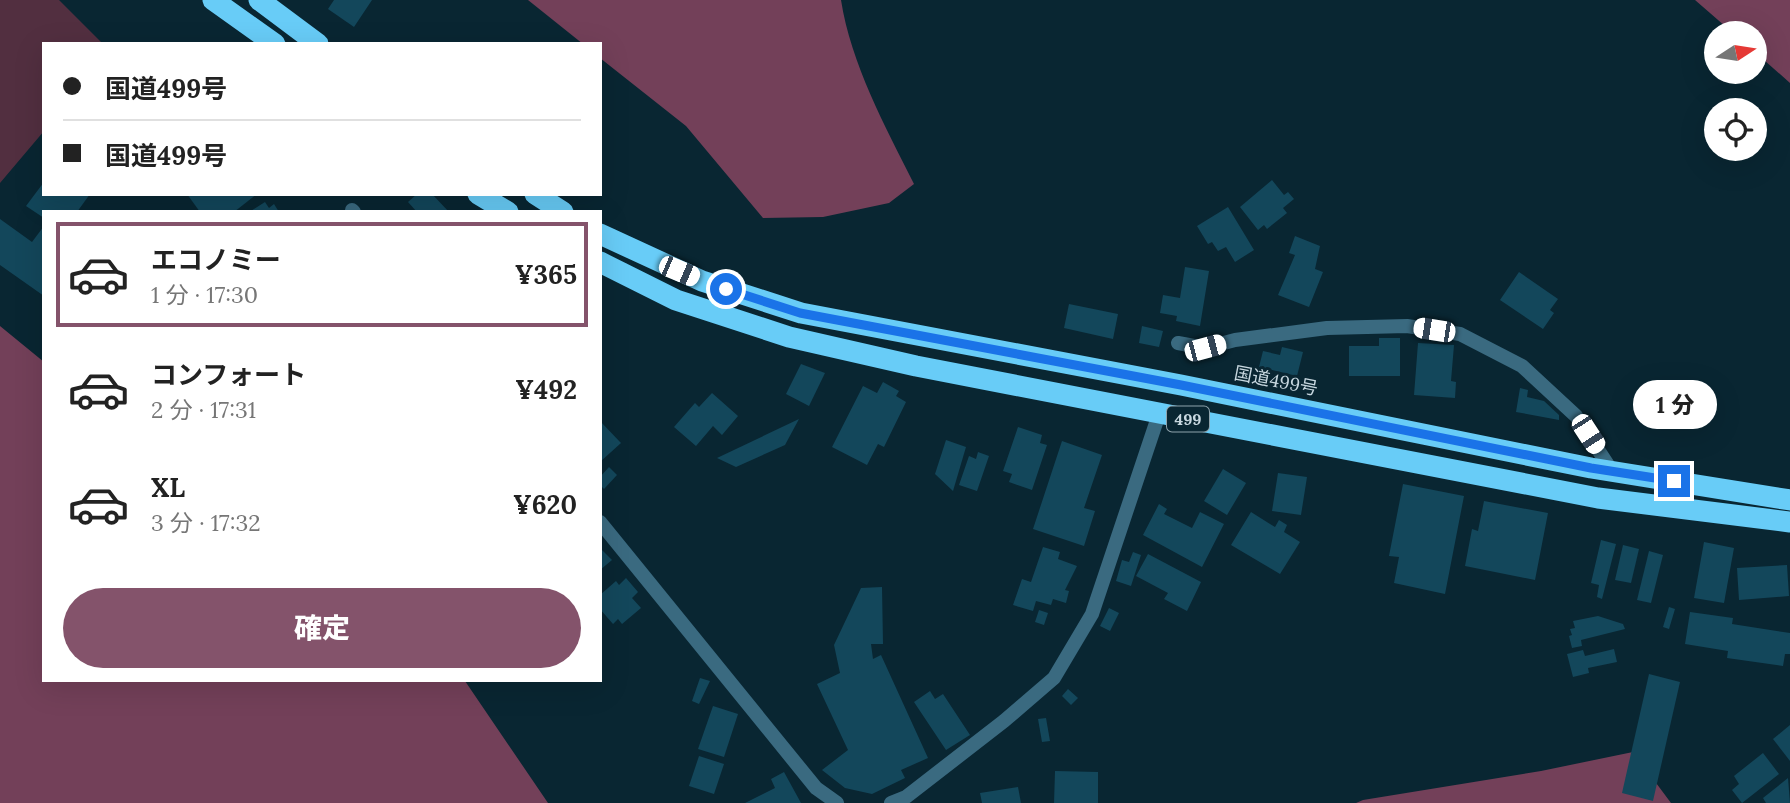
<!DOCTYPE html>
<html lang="ja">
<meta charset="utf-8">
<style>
body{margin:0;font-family:Lora,"Noto Sans JP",serif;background:#f2f2f2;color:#222;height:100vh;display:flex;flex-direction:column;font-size:26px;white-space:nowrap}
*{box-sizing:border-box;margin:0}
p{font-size:23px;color:#767676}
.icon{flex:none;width:38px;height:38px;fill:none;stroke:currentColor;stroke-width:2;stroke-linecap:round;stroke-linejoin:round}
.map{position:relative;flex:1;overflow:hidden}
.panel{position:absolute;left:42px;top:210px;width:560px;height:472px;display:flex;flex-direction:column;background:#fff;border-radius:0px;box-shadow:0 7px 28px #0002}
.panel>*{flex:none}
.hud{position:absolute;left:42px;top:42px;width:560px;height:154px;border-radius:0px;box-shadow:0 7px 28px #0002;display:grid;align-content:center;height:154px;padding:0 21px;background:#fff}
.needle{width:46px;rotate:78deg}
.fabs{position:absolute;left:1704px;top:21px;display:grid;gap:14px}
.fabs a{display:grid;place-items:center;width:63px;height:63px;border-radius:50%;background:#fff;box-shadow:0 7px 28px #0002;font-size:35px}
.end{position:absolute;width:32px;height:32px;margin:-16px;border:9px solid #1a73e8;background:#fff;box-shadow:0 0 0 4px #fff}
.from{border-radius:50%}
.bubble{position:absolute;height:49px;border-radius:24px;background:#fff;box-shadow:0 7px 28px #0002;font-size:23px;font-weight:800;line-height:49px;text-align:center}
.car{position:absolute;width:21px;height:42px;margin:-21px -10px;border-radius:9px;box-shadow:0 0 5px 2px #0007;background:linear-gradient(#fff 24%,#345 0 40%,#fff 0 76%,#345 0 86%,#fff 0)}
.hud b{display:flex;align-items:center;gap:24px;height:66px;font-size:26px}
.hud b+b{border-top:2px solid #e0e0e0}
.hud i{width:18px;height:18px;background:#222}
ul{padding:12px 0 0;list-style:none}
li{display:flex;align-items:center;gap:21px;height:105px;margin:0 14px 10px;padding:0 7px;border:4px solid transparent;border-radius:0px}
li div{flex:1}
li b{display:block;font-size:26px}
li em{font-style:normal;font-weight:800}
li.current{border-color:#84536b}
li>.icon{width:63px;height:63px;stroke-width:1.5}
.primary-button{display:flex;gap:14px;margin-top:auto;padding:14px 21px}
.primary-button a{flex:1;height:80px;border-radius:42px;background:#84536b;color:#fff;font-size:28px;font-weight:800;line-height:80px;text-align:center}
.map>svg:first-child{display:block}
</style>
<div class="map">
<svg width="1790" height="803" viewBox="0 0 1790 803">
<rect width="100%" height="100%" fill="#092632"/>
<path fill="#522f40" d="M0,0H59L103,44H44V131L0,183Z"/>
<g fill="#734059">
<path d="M528,0H841C851,64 885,126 914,184L889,203L823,217L763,218L686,126L600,58V44H583Z"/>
<path d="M1695,0H1790V83L1755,52V33H1733Z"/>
<path d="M0,326L44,362V681H465L548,803H0Z"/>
<path d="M1633,752L1671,803H1356L1363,800L1541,771Z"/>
</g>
<g fill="#13475b">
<path d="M334,0H372L354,27L328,9Z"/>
<path d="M1272,180L1284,195L1288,192L1294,199L1283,208L1287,213L1267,229L1264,225L1258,230L1240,207Z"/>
<path d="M44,182V194H90L77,212H44V218L26,206Z"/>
<path d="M187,194H257L234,212H200Z"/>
<path d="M417,194H432L449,212H417L408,202Z"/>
<path d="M265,202L269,208L274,204L279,212H249Z"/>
<path d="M1228,207L1254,250L1235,262L1226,247L1218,251L1212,242L1208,244L1197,226Z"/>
<path d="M0,219L32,242L44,226V296L0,265Z"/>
<path d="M1295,236L1320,246L1315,269L1323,272L1309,307L1278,295L1295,255L1289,253Z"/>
<path d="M1185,267L1209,271L1200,326L1176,321L1177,316L1160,313L1163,295L1180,298Z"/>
<path d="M1519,272L1558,299L1550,310L1554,313L1543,329L1500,300Z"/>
<path d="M1069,304L1118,314L1113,339L1064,328Z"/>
<path d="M1142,326L1163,331L1159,347L1139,343Z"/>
<path d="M1379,338H1400V376H1349V346H1379Z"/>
<path d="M1418,343L1454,345L1451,381L1456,382L1455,398L1414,395Z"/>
<path d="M1282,347L1303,352L1297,376L1259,367L1263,351L1280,355Z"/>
<path d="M801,364L825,373L809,406L786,394Z"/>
<path d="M883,382L899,391L896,396L906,402L884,447L878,444L867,465L832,447L863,386L877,393Z"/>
<path d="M1520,388L1528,390L1527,397L1544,401L1559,415V420L1516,412Z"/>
<path d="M712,393L738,416L722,435L713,426L696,446L674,427L695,403L699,407Z"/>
<path d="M799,419L785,445L736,467L717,458Z"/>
<path d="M600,421L621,443L600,462Z"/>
<path d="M1018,427L1042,435L1040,443L1047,445L1032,490L1009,482L1012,474L1003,471Z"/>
<path d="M946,440L966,447L953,491L935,474Z"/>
<path d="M1062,441L1102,455L1084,508L1095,511L1084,546L1033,529Z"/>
<path d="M978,452L989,456L977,491L959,485L969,456L976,459Z"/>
<path d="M609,467L617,475L604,489L600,485V477Z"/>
<path d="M1223,469L1246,483L1227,515L1204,501Z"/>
<path d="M1278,473L1307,477L1301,515L1272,511Z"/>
<path d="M1403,484L1464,496L1445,594L1394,583L1399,557L1389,556Z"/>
<path d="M1484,501L1548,513L1535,580L1465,566L1472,529L1478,531Z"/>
<path d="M1159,504L1167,509L1164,514L1192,528L1200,512L1224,524L1202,567L1143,535Z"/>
<path d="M1251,512L1275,527L1279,520L1287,525L1284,532L1300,542L1280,574L1231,545Z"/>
<path d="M1601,540L1616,544L1602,599L1597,597L1599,585L1591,583Z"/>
<path d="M1704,542L1734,548L1724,603L1694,598Z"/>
<path d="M1623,545L1639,549L1631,583L1615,580Z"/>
<path d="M1043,547L1060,552L1058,559L1077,566L1065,590L1069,591L1066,603L1053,599L1051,605L1036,601L1033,611L1013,605L1022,579L1031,582Z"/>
<path d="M600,548L612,560L600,570Z"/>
<path d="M1649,551L1663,555L1651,603L1637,600Z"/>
<path d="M1133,552L1141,555L1131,586L1116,581L1122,560L1129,562Z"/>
<path d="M1148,554L1201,582L1187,611L1164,599L1168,593L1136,576Z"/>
<path d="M1787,565L1789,596L1739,600L1737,568Z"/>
<path d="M626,578L638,592L632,598L641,608L622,624L618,619L613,624L600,609V595L616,581L619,585Z"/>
<path d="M882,587L883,644H871L873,659L881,655L928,758L901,770L905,778L872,794L845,788L822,770L848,750L817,684L840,673L834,645L861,588Z"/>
<path d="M1669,607L1675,609L1669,629L1663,627Z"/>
<path d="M1109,608L1119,613L1110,631L1100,626Z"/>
<path d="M1039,610L1048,613L1044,625L1035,622Z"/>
<path d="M1690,612L1733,618L1732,624L1790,633V654H1785L1783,666L1727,658L1728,651L1685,644Z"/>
<path d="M1598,616L1623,624L1625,629L1581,640L1582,646L1572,648L1569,636L1572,635L1570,629L1575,628L1573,621Z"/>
<path d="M1614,649L1617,662L1588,668L1589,673L1573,677L1567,654L1583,650L1585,656Z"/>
<path d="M1649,674L1680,682L1653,801L1622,793Z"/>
<path d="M700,678L710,681L699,704L692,701Z"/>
<path d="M1068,689L1078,698L1071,705L1062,696Z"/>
<path d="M930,691L935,699L943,694L970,735L946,750L914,702Z"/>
<path d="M713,706L738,714L724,757L698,749Z"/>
<path d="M1046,718L1050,741L1042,742L1038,719Z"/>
<path d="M1790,725V761L1773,739Z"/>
<path d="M1763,753L1779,774L1742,803L1732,790L1739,784L1734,776Z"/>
<path d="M699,756L724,764L714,794L689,786Z"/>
<path d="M1055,771L1098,772V803H1054Z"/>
<path d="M784,772L801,803H745L775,788L771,779Z"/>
<path d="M1788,778L1790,803H1766L1763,798Z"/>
<path d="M1018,787L1021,803H982L980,793Z"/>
</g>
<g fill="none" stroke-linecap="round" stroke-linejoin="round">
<g stroke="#3a6a80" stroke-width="14">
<path d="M352,210L354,212"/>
<path d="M1178,343L1205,348L1235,340L1327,328L1407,326L1460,334L1522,366L1576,416L1612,471"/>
<path d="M600,522L816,788L837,803"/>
<path d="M891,803L906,797L1004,721L1054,678L1092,614L1159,414"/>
</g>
<g stroke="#68ccf7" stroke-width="21">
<path d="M213,0L275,44"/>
<path d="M259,0L318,44"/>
<path d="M478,194L508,212"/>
<path d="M535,194L563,212"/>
<path d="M600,234L702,281L801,313L1181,385L1591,468L1790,500"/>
<path d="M600,262L676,300L789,337L916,366L1598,498L1790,522"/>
</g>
</g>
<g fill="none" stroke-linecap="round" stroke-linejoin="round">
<path stroke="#1a73e8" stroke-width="9" d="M726,289L800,313L1181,385L1591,468L1674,481"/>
</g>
<g text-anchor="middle" stroke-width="6" stroke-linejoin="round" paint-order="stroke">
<rect fill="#092632" stroke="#8fa3ac" stroke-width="2" x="1167" y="406.5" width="42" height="25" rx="5"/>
<g font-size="16" font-weight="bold" fill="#c8d8e0">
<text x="1188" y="425">499</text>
</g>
<g font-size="18" fill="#c8d8e0" stroke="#092632">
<text transform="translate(1276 381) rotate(11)" y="6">国道499号</text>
</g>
</g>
</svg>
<div class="fabs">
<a><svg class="needle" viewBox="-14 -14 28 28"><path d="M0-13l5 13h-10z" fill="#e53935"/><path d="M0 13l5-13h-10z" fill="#767676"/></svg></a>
<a><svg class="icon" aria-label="locate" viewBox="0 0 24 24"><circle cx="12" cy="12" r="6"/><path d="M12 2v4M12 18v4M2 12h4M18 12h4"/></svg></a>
</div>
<i class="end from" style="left:726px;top:289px"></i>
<i class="end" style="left:1674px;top:481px"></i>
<div class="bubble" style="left:1633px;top:380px;width:84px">1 分</div>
<i class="car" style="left:679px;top:271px;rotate:113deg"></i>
<i class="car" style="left:1434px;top:330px;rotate:279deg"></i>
<i class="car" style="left:1205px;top:348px;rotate:75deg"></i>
<i class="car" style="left:1588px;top:434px;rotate:147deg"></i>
<div class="hud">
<b><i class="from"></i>国道499号</b>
<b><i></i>国道499号</b>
</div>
<section class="panel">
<ul>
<li class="current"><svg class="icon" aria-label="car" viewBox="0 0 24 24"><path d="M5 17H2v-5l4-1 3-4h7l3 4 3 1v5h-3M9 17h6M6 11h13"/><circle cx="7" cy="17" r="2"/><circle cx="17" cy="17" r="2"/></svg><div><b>エコノミー</b><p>1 分 · 17:30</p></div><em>¥365</em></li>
<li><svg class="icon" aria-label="car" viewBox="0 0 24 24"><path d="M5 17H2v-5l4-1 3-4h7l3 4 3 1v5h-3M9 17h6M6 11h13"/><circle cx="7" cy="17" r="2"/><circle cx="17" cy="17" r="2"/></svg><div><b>コンフォート</b><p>2 分 · 17:31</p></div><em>¥492</em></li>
<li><svg class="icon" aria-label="car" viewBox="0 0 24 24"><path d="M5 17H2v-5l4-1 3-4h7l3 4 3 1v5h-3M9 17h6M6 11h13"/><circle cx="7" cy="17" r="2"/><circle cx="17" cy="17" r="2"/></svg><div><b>XL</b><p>3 分 · 17:32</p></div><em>¥620</em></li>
</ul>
<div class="primary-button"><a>確定</a></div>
</section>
</div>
